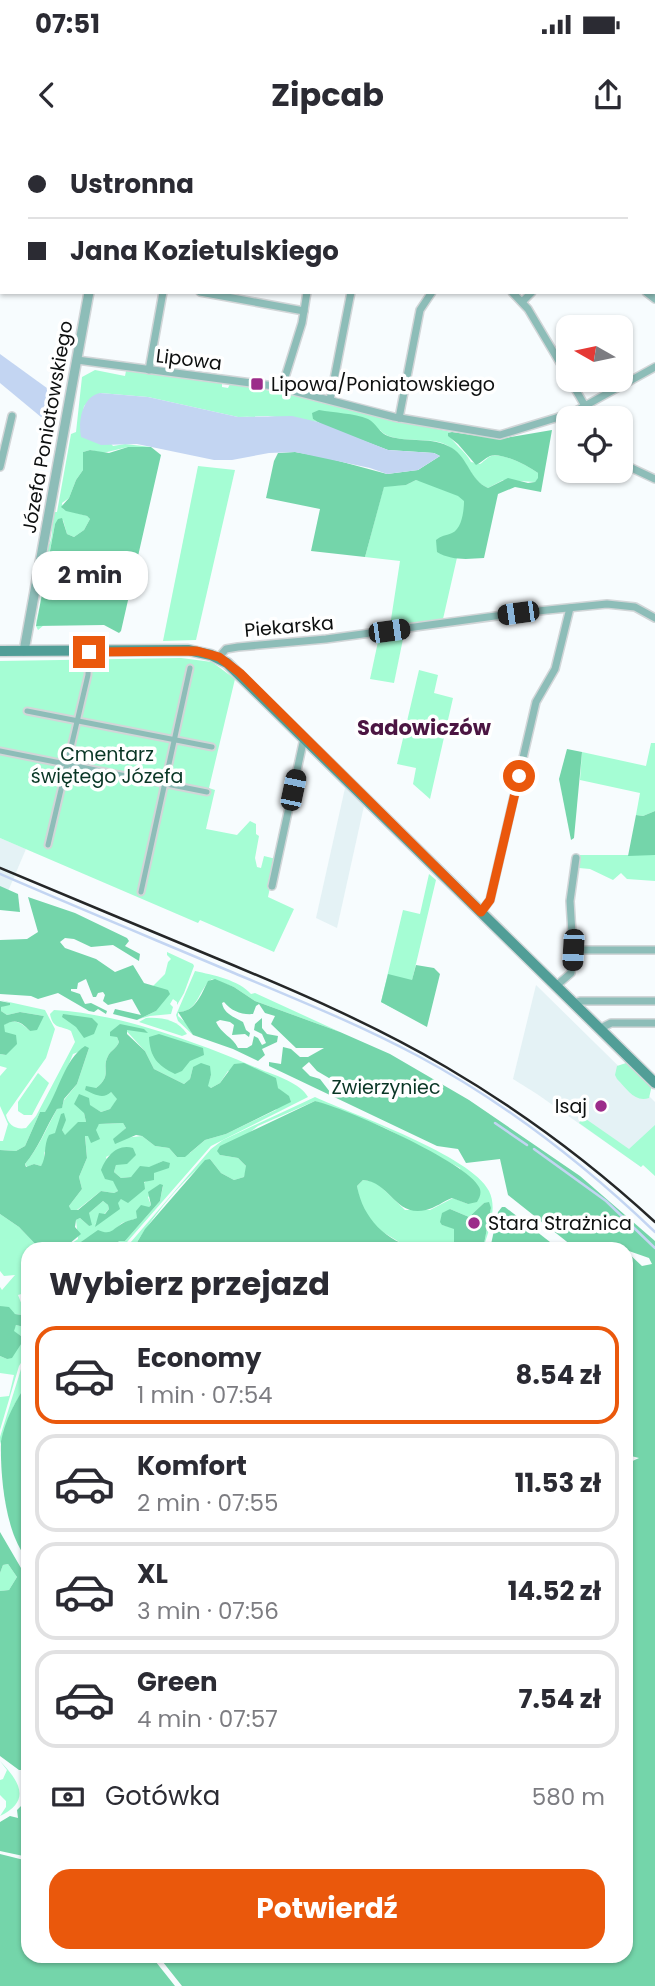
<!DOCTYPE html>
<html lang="pl">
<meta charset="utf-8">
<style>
body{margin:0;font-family:Poppins,sans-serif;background:#f2f2f3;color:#2b2b33;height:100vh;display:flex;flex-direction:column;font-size:26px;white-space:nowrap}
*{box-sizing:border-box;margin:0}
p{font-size:23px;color:#7c7c81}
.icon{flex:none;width:38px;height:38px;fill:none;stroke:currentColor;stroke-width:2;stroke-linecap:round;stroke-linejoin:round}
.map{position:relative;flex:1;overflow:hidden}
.drawer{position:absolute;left:21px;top:1102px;width:612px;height:721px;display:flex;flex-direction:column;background:#fff;border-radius:21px;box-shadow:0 2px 5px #0004}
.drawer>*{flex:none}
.top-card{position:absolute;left:0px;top:0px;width:656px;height:154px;box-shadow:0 2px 5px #0004;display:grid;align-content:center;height:154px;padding:0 28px;background:#fff}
.needle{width:46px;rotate:279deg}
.fabs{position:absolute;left:556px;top:175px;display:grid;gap:14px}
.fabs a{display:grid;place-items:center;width:77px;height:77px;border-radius:14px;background:#fff;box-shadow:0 2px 5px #0004;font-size:35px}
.end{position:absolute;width:32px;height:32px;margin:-16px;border:9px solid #ea580c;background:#fff;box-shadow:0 0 0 4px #fff}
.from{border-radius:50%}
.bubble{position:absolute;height:49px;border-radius:21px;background:#fff;box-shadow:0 2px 5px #0004;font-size:23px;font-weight:700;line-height:49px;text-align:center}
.car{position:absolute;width:21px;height:42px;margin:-21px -10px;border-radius:9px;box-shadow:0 0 5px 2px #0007;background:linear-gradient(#222 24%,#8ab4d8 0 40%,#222 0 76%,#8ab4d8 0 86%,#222 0)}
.top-card b{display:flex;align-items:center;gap:24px;height:66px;font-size:26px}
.top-card b+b{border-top:2px solid #e1e1e2}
.top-card i{width:18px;height:18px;background:#2b2b33}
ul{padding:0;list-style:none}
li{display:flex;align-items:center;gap:21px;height:98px;margin:0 14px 10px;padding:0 14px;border:4px solid #e1e1e2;border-radius:21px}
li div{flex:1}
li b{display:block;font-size:26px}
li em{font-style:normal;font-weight:700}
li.selected{border-color:#ea580c}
li>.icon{width:63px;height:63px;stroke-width:1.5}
h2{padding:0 28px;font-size:32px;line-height:84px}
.pay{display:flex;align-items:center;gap:18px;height:77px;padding:0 28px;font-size:26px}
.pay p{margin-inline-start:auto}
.primary-button{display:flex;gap:14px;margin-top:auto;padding:14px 28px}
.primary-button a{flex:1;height:80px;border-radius:21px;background:#ea580c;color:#fff;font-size:28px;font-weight:700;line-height:80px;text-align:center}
.status{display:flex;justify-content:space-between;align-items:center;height:49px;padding:0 35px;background:#fff;direction:ltr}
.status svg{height:19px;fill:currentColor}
header{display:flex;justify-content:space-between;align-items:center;height:91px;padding:0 28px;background:#fff;font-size:32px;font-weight:700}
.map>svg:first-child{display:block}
</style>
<div class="status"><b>07:51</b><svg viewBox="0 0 49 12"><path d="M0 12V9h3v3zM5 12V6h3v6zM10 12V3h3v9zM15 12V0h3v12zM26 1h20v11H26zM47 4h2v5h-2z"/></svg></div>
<header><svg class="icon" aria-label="back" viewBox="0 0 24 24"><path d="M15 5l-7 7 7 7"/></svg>Zipcab<svg class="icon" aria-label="share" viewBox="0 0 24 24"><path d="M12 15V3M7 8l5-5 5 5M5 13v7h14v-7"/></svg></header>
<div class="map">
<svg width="655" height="1846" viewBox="0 0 655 1846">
<rect width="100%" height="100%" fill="#f7fcfe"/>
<g fill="#e4f2f5">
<path d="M345,648L364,666L337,788L316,778Z"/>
<path d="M0,698L26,709L6,756L0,754Z"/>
<path d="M536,845L655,962V1011L641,1027L537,954L513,939Z"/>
</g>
<g fill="#a5fdd4">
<path d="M95,230L125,236L126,231L222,243V247L228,248L230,244C305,254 377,278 452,292L448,293C453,304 465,310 471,322L480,324C482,323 487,318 489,317C501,311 528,326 538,333L539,338L535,342L503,340L488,348C467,339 468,313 442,303C425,297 391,304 380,290L313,279L318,282L268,276L238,277L148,257L100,253L84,266L83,272L113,306L125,304L151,307H128L103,313L90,310L83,312V330L76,340L69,358L62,363L63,369L87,376L90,379L84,390L74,397L67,394L63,380L55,384L36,483L37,486L44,485L38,490L36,486L42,449L38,448C43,437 50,421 46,409C55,399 51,384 53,372H57L71,294L76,292L82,237Z"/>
<path d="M198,326L235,330L196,500L163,501Z"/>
<path d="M416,340L472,352L443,479L390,486L400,421L365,417L384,346L406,345Z"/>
<path d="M404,494L394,543L370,539L379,497Z"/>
<path d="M181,518L212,522L235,539L209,648L215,650L206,689L237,695L250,681L256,684V694L259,696L255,718L257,727L261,728L264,716L276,719L268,757L294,769L274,812L200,780L198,783L0,698V521Z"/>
<path d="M419,530L438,535L434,553L453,558L430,659L413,644L416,628L397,624Z"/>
<path d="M651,603H655V671L643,676L636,675L640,653L580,640L582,612L646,626Z"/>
<path d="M580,715H655V741L627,739L621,733L613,740L590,729L579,728Z"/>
<path d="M429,734L436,740L404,874L381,862L403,770L420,774Z"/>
<path d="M167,812L193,824L194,826L184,853L177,865V862L173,859L170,864L173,867L171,874L150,876L139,879L156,871L154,848L152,847L165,834L168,822L171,819L167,815Z"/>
<path d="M195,831C213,835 239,840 251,854L255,853L340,892L255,861L234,847L212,839C198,849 199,872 178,872V876L185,882L193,895L178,881L176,875Z"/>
<path d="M0,860L45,870L55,889L46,918L6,975C8,985 16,990 26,988L36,976L75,902L71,891C61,885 53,890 50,874L54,870C122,874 199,903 262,930C277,936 300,943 308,957L211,1006L121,1109H113V1108L119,1101H125L160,1061L163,1046L148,1057L151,1065L138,1078L122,1083L112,1092L87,1098L76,1106L79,1109H63L78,1099L76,1080L80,1078L89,1086V1073L103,1061L108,1065L109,1069L94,1085L122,1058L148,1040L163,1021L131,1037L121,1038L114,1032L116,1025L112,1014L106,1017L118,1051L114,1053L101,1051L77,1070L71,1071L69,1066L82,1049L79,1037L87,1018L85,995L88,996L99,984L123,983L126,988L114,999L142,996L155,1006L169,1008L177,1017L190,1013L205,1000L226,994L276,970L282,952L278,948L228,931L220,943L211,948L207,946L211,935L193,927L190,939L184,944L154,929L145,911L120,884L117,897L119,902C117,908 110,911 108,916C101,929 113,935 96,948L110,951L118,959L110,969L101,972L89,965L84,973L86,982L65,996L62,990L55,993L44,1013L45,1020L41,1026L34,1024L27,1027L25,1024C38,1009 47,987 57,969L62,967L64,960L77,944L89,908L73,914L55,957L45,972H40L25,1006L16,1011L0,1010V1001H3L8,984L0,966V936L7,928L0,926V914L6,915L3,885C15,878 20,882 30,891L38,885L44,876L20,872L7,875L1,871V867L10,863Z"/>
<path d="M146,878C162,877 178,880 187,894L182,896L139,882Z"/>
<path d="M626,923L630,924L652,945L649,958C635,963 627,949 617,939L615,935L617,926Z"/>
<path d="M38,933L49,943L32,975H24L18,971V962Z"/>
<path d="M315,957C352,974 472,1016 489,1051C498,1069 488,1092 483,1109L491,1068L484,1063L469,1077L450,1069L442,1085L454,1088V1109H418L406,1106L376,1088L360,1065L357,1046L363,1040L376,1042L405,1070H430L453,1058L468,1064L460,1028L385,988L315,961L258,986L220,1015L238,1018L247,1027L244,1037L234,1040L221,1033L210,1019C184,1037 149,1081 133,1109L124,1110L211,1009L223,1000Z"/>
<path d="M583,977L629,1009L655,985V1036L643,1025L641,1027L579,983Z"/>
<path d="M0,1074L19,1087L40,1109L28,1110V1152L18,1155L22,1165L28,1163V1176L15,1174L0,1166V1147L2,1150L15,1135L4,1136L0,1131Z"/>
<path d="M16,1185L28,1188V1212L19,1226L0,1290V1257L9,1256L14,1235L0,1233V1216L7,1219L21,1196L13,1191Z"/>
<path d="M28,1216V1243L14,1265L0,1304V1297L21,1229Z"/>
<path d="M8,1424L17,1437L9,1450L0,1451V1433L3,1425Z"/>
<path d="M0,1621C18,1640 33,1660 0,1676L6,1667V1661L0,1655V1640L3,1639L7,1630Z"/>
</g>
<g fill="#74d5aa" fill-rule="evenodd">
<path d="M319,270C334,273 354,273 368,279C376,283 380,294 388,296C409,303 432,296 452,308C468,318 470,340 488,348L508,338L528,343L535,342L538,338V333C528,326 502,312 490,316C485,318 481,323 476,325L458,304L448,296V293L452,292L500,299L552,290L541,352L515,347L498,354L484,418C468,419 452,421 437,412L436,400C442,395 445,396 452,393C462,389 464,370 464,361L458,356L416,340L406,345L384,347L365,417L311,411L320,369L266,358L274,321L278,313L295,312L324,317L387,334L418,330L440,316L434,313L388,310L324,286L313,279L312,273Z"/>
<path d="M128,307H151L161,315L121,491L119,493L104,485L36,486L55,384L58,379L62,378L67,394L74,397L84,390L90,379L87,376L66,371L61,367L69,358L76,340L83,330V312L90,310L109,313Z"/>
<path d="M567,609L582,612L574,698L571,700L559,639Z"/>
<path d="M655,671V715L628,716L636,675L643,676Z"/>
<path d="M0,746L18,754L20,772L0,770Z"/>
<path d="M28,757L75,773L127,798L129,801L125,806L140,814L139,821L113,805L91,807L74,799L65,798L60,802L65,808L96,819L115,832L133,825L144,843L168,850L170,854L156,871L137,880L113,874L115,869L141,875L132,859L108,865L103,861L105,855L103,852L98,853L96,857H93L86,839L78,843L77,849H71V851L80,854L85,864L91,863L107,871L106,874L98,869L94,872L89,871L58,853L38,859L31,856L0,854V800L27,799L38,792Z"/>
<path d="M416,825L434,828L440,834L427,887L381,862L388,834L412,840Z"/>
<path d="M215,839L234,847L255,861L340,892L390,914L469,960L580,1036L655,1101V1846H182L159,1817L626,1816V1324L639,1318L627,1315V1112L642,1126L652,1124L649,1118L626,1110L576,1109L508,1055L500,1019L466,1023L458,1009L437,1006L269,926V922L281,924L283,907L291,909L300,917H308L324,908H296L271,884L275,876L265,873L259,864L256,866L253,874C242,875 231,871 224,862L222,863C224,874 234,877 243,882L246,890L250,893L249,897L245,894L232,895L234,885L230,882L220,880L216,882C221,894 233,897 238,908H247L252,905L254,896L258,898L262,905L266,903L262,894L254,890L255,884L262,878V888L267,894L278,896L277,902L262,909L265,915L258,921L233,909L193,895L178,872C195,872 201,855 208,841ZM309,922L317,931L351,951V953L330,952L320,939L310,936L302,928Z"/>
<path d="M0,861L10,863V865L1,867V871L7,875L20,872L44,876L37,890L30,891C21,882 16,878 4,885L5,892L16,895L17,904L6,915L0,914Z"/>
<path d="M63,874L92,878L98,884L94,894L84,898L76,887L62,877Z"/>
<path d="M120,884L144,889L148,893L127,890V894L145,911L154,929L184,944L190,939L193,927L201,923L210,926L211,935L208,946L211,948L220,943L234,924L244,923L276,938L278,948L289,956L291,962L226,994L205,1000L185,1017H177L169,1008L155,1006L142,996L136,995L115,1004L113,999L126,988L123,983L99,984L96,990L100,999L91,1003L88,996H85L87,1018L79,1037L82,1049L69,1066L71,1070H78L101,1051L114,1053L118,1051L113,1041L105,1039L101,1030C106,1017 117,1003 133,1008L136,1015L127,1024L116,1025L114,1032L121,1038L131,1037L140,1026L149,1027L163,1021L170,1023L169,1028L154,1033V1040L144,1042L145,1049L128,1063L121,1059L118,1063L120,1069L95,1087L99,1073L105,1074L109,1069L108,1065L103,1061L89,1073L92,1085L89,1086L80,1078L76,1080L75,1087L81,1094L63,1109H40L19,1087L0,1074V1010L16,1011L25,1006L40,972H45C59,951 64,920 85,906L89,908L77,944L64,959L62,968L57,969C46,987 38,1009 25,1024L26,1027L34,1024L41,1026C47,1017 43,1006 49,995L55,993L61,974L64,973L66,980L62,990L65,995L78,982H86L84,973L74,964L79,954L89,958L90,965L101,972L110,969L117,959L111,952C103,960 94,954 85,950L86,946L96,948C113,935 101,929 108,916C110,911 117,908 119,902L117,897L110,896V892Z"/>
<path d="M159,894L203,908L204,915L190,921L182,931L175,934C157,925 150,917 149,897Z"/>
<path d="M315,961C343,967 469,1023 479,1047C482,1052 480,1057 477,1062L468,1064L452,1058C444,1061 435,1068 426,1070C394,1077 392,1043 363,1040L357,1046C363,1079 386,1101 418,1109H133L145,1089L205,1020L210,1019L221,1033L234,1040L244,1037L246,1026L238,1018L220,1015L217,1011L220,1006Z"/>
<path d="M160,1044L163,1045L160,1061L125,1101H119L113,1109H78L76,1106L78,1104L98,1090C110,1095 111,1091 120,1085C125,1081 132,1080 137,1078L136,1071L141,1065L149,1067L151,1065L148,1052Z"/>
<path d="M489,1062L491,1068L483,1109H454V1089L442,1085L440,1082L442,1073L450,1069L469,1077L484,1063Z"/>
<path d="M502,1067H505L559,1109H490L498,1072Z"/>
<path d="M0,1166L9,1167L15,1174L28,1176V1188L16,1185L14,1191L21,1196L23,1201L12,1218L7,1219L0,1216Z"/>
<path d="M28,1243V1420C5,1394 0,1335 1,1301C5,1281 15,1260 28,1243Z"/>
<path d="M0,1382V1392L28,1440V1609L26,1611L27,1619L25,1630H19L0,1616V1451L9,1450L17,1437L8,1424L3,1425L0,1433Z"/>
<path d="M23,1664L28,1667V1717L0,1711V1682L10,1676L18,1678L17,1670Z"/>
<path d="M0,1714L28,1721V1816L152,1817L175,1846H0Z"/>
</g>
<g fill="#c3d5f2">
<path d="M0,214L51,251L52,264L47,278L41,277L0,243Z"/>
<path d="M100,253L148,257L238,277L292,276L318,282L388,310L434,313L440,316L418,330L387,334L370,328L295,312L269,313L232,320H214L137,304L101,305L81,297C78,281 82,257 100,253Z"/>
</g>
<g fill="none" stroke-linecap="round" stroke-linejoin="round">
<g stroke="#c3d5f2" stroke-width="2.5">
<path d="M0,734C78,768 156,800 234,833C296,859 358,884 418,916C504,962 584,1024 655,1092"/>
<path d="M495,983L527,1005"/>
<path d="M534,1009L606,1061L655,1108"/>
</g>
<g stroke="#d2d6d8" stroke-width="9">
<g id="pedestrian">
<path d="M27,571L212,607"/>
<path d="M0,611L207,652"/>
<path d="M48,705L88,535L89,512"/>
<path d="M141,752L190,528"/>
</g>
</g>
<g stroke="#d2d6d8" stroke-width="10">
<g id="minor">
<path d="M485,0L486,2"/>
<path d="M621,0L627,2"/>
<path d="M37,2L38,0"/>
<path d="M190,2L191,0"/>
<path d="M263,2V0"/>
<path d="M333,2V0"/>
<path d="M654,64L655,62"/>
<path d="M0,104L2,99"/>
<path d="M200,152L304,171"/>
<path d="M512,152L528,169L569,238"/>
<path d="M646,152L655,159"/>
<path d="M522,162L532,152"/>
<path d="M77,220L274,246L394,277L500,295L572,273L655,227"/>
<path d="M149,230L163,152"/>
<path d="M570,240L592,278"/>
<path d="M282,247L302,183L307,152"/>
<path d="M330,260L351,152"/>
<path d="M399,278L420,170L432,152"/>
<path d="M621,323L655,339"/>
<path d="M0,327L12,276"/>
<path d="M219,517L226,509L238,507L326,499L518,473L607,464L635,467L655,478"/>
<path d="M272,746L304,598"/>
<path d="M481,772L490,760L536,562L555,529L570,468"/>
<path d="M573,810L570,761L576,718"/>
<path d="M556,846L571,833L573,810H655"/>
<path d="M573,863L580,861H655"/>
<path d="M599,889L611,883H655"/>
</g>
</g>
<g stroke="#d2d6d8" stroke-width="12">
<g id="tertiary">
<path d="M117,2V0"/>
<path d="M24,511L89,152"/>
</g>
</g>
<g stroke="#d2d6d8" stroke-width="13">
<path id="secondary" d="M0,511L188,510L211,515L227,523L655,943"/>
</g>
<use href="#pedestrian" stroke="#8dbdb8" stroke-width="5"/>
<use href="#minor" stroke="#8dbdb8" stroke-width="7"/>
<use href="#tertiary" stroke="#8dbdb8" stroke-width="9"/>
<use href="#secondary" stroke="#519e97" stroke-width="10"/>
<path stroke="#252728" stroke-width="2.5" d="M0,728C70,757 141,787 211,816C291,849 371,883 446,927C521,971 591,1023 655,1082"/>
</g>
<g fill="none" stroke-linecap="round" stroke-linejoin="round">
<path stroke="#ea580c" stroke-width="9" d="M89,512L197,511L219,517L240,533L481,772L490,760L519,636"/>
</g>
<g fill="#9c2c8a" stroke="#fff" stroke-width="2.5">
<rect x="250" y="237" width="14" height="14" rx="3.5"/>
<circle cx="601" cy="966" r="7"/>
<circle cx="474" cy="1083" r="7"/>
</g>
<g text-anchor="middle" stroke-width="7" stroke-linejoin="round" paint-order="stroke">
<g font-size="19" fill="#0d0f0f" stroke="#fff">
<text transform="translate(189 219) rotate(7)" y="7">Lipowa</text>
<text transform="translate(47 287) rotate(-80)" y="7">Józefa Poniatowskiego</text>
<text transform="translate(289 486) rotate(-5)" y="7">Piekarska</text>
</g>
<g font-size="19" fill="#0d0f0f" stroke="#fff" text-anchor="start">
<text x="271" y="251">Lipowa/Poniatowskiego</text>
<text x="587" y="973" text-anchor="end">Isaj</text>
<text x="488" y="1090">Stara Strażnica</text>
</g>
<g font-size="19" fill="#093625" stroke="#fff">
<text x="107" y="621">Cmentarz<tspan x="107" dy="22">świętego Józefa</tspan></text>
<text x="386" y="954">Zwierzyniec</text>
</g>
<g font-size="21" font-weight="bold" fill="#4b1542" stroke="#fff">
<text x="424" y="595">Sadowiczów</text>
</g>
</g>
</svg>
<div class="fabs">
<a><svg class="needle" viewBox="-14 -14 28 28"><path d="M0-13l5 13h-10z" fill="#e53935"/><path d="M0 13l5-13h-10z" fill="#7c7c81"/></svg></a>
<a><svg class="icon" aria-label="locate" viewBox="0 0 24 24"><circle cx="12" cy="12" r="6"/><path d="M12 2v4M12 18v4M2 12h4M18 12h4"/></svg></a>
</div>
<i class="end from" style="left:519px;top:636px"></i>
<i class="end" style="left:89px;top:512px"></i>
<div class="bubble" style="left:32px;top:411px;width:116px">2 min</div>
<i class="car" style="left:518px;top:473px;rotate:262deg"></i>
<i class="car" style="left:389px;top:491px;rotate:82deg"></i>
<i class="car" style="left:293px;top:650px;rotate:12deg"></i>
<i class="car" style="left:573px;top:810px;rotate:183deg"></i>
<div class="top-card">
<b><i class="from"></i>Ustronna</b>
<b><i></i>Jana Kozietulskiego</b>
</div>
<section class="drawer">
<h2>Wybierz przejazd</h2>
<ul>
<li class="selected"><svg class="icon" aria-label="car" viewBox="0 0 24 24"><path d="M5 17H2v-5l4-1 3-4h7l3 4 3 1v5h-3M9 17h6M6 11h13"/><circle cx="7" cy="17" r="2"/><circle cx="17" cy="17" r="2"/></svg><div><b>Economy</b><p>1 min · 07:54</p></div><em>8.54 zł</em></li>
<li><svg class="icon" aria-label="car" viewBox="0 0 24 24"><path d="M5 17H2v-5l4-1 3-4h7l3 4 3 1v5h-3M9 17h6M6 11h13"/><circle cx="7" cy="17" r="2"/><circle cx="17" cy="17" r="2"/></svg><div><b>Komfort</b><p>2 min · 07:55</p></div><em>11.53 zł</em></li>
<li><svg class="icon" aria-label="car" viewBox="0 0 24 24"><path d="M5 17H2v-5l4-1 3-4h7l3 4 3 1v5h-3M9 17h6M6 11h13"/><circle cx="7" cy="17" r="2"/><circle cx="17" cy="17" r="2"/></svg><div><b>XL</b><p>3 min · 07:56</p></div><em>14.52 zł</em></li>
<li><svg class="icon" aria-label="car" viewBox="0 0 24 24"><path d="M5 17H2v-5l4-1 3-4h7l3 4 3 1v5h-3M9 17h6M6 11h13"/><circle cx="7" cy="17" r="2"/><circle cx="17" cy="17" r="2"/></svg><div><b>Green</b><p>4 min · 07:57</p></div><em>7.54 zł</em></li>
</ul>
<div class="pay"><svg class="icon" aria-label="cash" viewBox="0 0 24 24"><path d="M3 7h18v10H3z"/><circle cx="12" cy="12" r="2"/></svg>Gotówka<p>580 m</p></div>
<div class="primary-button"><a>Potwierdź</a></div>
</section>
</div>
